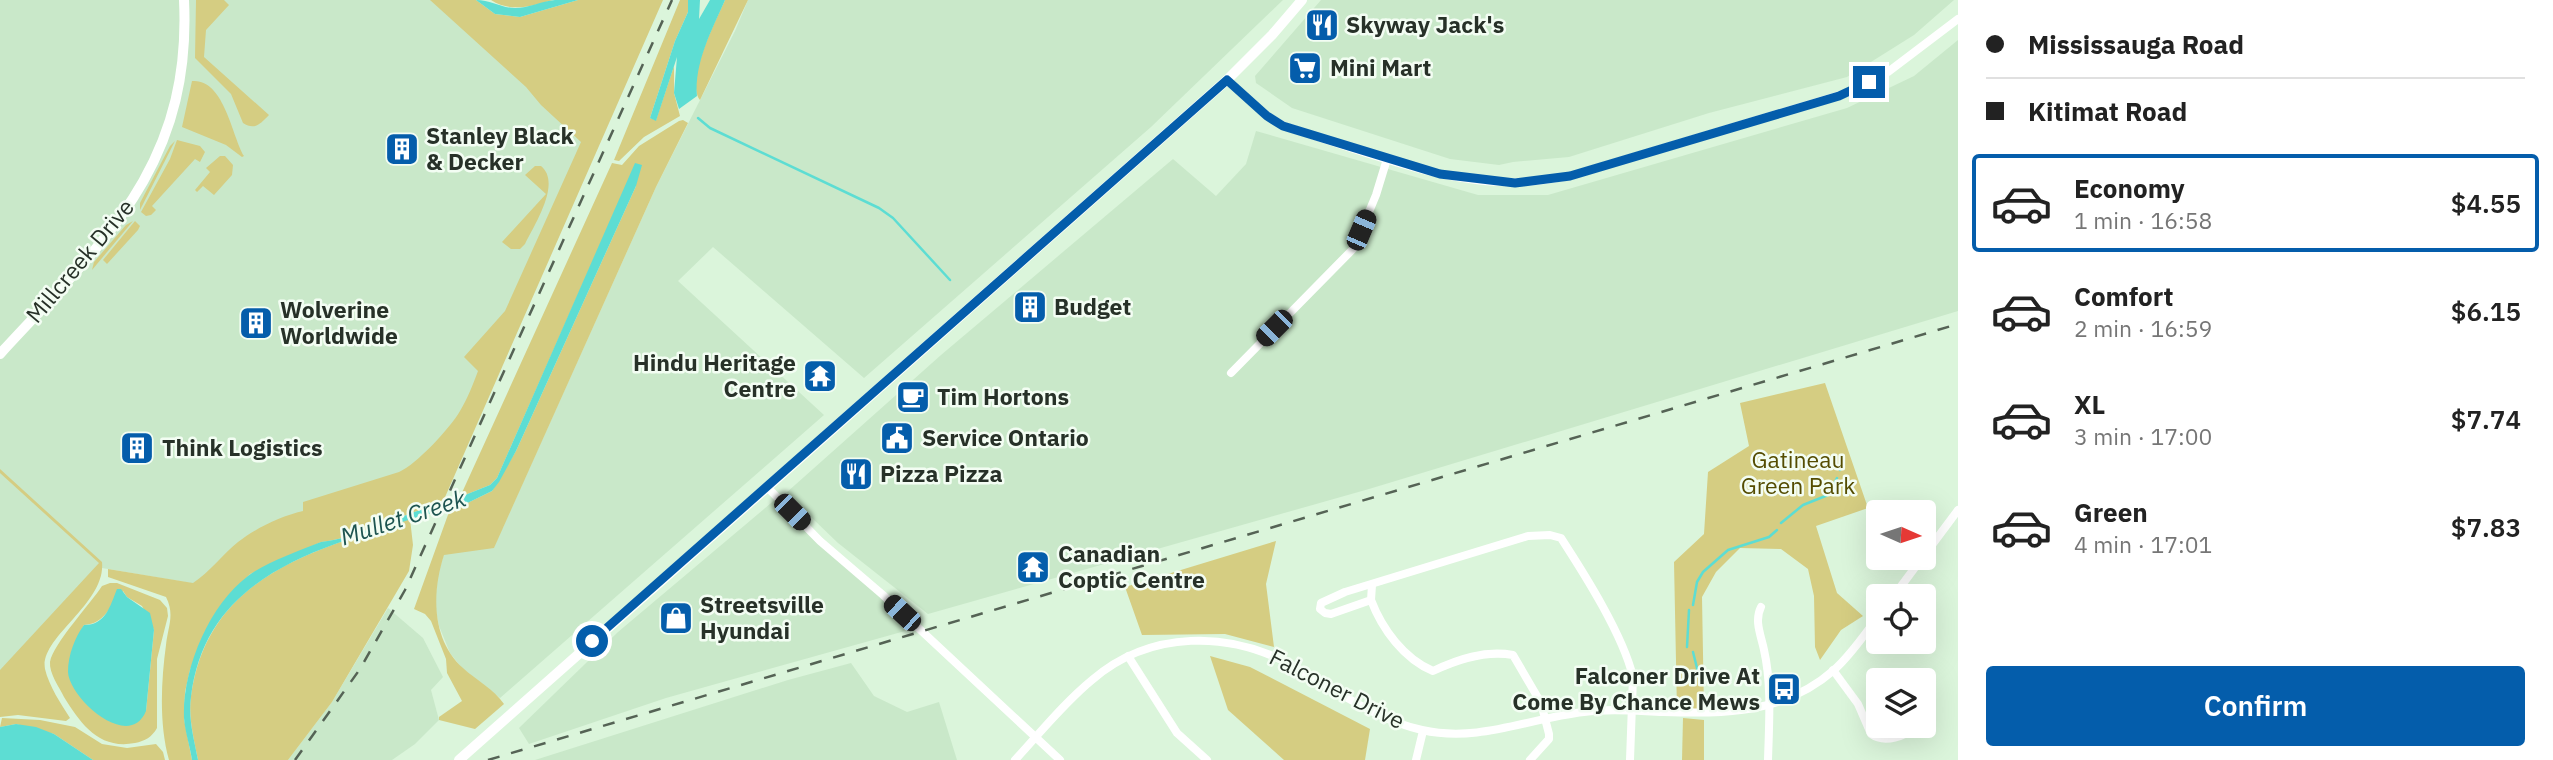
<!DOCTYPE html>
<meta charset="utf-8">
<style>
body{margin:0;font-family:"IBM Plex Sans",sans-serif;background:#f2f2f2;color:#222;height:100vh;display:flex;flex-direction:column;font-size:26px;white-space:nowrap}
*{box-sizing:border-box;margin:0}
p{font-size:23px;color:#767676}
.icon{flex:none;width:38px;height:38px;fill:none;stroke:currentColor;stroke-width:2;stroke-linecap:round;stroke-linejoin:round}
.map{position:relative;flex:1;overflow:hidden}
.side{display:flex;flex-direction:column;background:#fff;width:595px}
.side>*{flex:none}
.guide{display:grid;align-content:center;height:154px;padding:0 28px;background:#fff}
.needle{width:46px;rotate:93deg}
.fabs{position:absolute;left:1866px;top:500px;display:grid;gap:14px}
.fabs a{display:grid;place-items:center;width:70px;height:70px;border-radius:7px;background:#fff;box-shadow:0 7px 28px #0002;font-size:35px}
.end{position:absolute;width:32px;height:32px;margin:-16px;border:9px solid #045dab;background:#fff;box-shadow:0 0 0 4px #fff}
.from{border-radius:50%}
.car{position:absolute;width:21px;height:42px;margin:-21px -10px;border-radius:9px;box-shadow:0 0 5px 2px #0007;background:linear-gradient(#222 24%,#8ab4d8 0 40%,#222 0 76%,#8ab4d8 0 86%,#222 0)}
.guide b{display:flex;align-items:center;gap:24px;height:66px;font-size:26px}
.guide b+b{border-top:2px solid #e0e0e0}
.guide i{width:18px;height:18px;background:#222}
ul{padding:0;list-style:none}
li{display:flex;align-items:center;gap:21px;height:98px;margin:0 14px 10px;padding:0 14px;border:4px solid transparent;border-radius:7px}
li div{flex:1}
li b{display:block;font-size:26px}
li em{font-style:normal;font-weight:600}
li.current{border-color:#045dab}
li>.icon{width:63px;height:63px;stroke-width:1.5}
.primary-button{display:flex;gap:14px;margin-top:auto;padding:14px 28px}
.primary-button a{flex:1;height:80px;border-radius:7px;background:#045dab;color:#fff;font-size:28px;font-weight:600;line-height:80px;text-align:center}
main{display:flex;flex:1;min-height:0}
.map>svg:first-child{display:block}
</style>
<main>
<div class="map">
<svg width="1958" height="760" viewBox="0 0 1958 760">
<rect width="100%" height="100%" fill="#dbf5db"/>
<g fill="#c9e8c9">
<path d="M0,0H445L595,136L439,485L232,590L102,568L0,677Z"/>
<path d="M748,0H1283L1151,127L864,378L713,247L678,281L824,415L500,698L461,667L450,653L439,626L436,611V592L438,574L444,554L494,547L656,187L735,31Z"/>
<path d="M1321,0H1954L1914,35L1847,77L1709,113L1569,157L1513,162L1499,165L1450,159L1292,108L1256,83L1255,76Z"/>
<path d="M1958,40V311L1369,489L928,614L838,543L786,493L941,355L1173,159L1216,196L1246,164L1256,131L1478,195H1548L1847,108L1914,76Z"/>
<path d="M777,498L883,595L905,631L666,698L529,744L519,728L618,632Z"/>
<path d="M388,608L423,638L443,677L431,690L439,720L415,744L392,760H288L332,702Z"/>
<path d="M851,663L874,696L907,712L939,702L957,760H535L788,680Z"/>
</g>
<g fill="#d5cd82" fill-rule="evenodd">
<path d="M196,0H224L229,5L206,30L204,57L269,115C261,123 255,131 243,123L231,94L195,58Z"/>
<path d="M430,0H476L495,14L520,17L578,0H663L442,504C401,513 363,537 321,542L250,574L221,605L205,632L190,670L185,692L184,719L192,760H169C159,724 161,682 166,645C168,626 175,615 166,597L108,577V569L193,583C210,572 222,555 238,542C256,528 281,516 303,511V502L399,472C416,465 451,427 460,411C468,398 473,384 478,371L464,357L505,311L581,142L541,105L526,87Z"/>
<path d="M491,0H553C532,6 511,13 491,0Z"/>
<path d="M680,0H688V12L675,41L650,118L656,120L674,66V93L680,116L644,137L619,161L614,160Z"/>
<path d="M725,0H748L700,100C685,79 716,21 725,0Z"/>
<path d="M192,81C224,78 232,136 244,156L242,157L226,145L182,127Z"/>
<path d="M683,120L688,123L656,187L494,548L444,555C432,592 431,639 463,668C476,680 494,689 504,704L475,729L439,720V717L462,701L447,673L446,659L431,621L425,614L414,609L449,512L492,491L516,451L636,186V163L497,478L490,485L460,497L612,163L622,165L639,146L679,121Z"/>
<path d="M177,140L200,146L205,152L200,162L195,159L152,206L156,210L151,215L146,216L141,212L170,159Z"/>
<path d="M175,141L140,210V203L170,146Z"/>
<path d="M220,156H225L233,165L232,175L214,195L203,186L197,192L195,190L210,172L206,168Z"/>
<path d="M535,166H541C562,183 534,225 525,244L520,249H511L502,242L546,194L525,175Z"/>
<path d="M133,221L92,270L94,262L126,225Z"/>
<path d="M135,221L140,226L138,230L107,264L103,260Z"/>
<path d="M1825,383L1868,508L1816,526L1837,593L1863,616L1841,630L1820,660L1815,647L1814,596L1808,569L1781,549L1740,548L1716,572L1702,597L1704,711H1677L1674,562L1704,534L1708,472L1749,446L1740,403Z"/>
<path d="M0,469L102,562C106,604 39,637 45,669C49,686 61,704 70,718L66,721L18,715L0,717V670L99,563L0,473Z"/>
<path d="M410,519L413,545L409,571L332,702L288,760H198C194,739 188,717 191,696C208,576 312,551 410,519Z"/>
<path d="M1276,541L1266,584L1274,647L1225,634L1142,635L1125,587Z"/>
<path d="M110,583H117L160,600L167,608L168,616L157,659V728C152,737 145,741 135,743C99,750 81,724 64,697C59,687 49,673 50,662C53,644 91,603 102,586ZM123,591L127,597L142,606L154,630L146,711L72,684C65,662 74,644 84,625C105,624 110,605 123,591Z"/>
<path d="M1210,656L1250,667L1370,729L1365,760H1284L1228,710Z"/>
<path d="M2,718L40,720L75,727L102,744L127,748L156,744L163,752L165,760H93L54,734L16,724L0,727Z"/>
<path d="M1683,718L1704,720V760H1682Z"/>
</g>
<g fill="#5dddd3">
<path d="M476,0C491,0 501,8 515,8C529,8 541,1 555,0C562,0 571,0 578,0L520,17L495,14Z"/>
<path d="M688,0H700L699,19L710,0H725C712,30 694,63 697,96L679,109L674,93L677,57L656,121L650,118L675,41L688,12Z"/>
<path d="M635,163L642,165L636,186L516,451L499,482L492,491L449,512L457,495L460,497L490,485L497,478Z"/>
<path d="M442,504L436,513L427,514C326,547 206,571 191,697C188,718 194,739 198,760H192C190,746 185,732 184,718C182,670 209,605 248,576C266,562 299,551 321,542C363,537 401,513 442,504Z"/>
<path d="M117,589H121L127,597L150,613L154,630L146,711C129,752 69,698 68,672C68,655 75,637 84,625C106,625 110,606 117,589Z"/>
<path d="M16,724L36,727L54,734L93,760H0V727Z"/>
</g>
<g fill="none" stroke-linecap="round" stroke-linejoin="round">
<g stroke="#5dddd3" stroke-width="2.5">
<path d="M698,118L710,128L879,208L893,218L950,280"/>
<path d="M1840,470L1842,465"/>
<path d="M439,509L453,505"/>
<path d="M1781,523L1803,505L1828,495L1837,478"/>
<path d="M1693,605L1697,582L1703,572L1728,550L1769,537L1777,530"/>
<path d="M1687,647L1689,610"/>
<path d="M1693,652L1701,684"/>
</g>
<g stroke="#fff" stroke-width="8">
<path d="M1227,80L1267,116L1284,126C1354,148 1443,185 1517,182C1535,182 1553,179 1570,176L1850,92L1888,72L1958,19"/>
<path d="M1231,373L1354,248L1376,195L1387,159"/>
<path d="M767,487L820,541L883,595L1060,760"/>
<path d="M1923,557L1958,510"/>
<path d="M1372,585L1371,600L1331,614L1325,613L1320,609L1321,603L1345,592L1528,536L1550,535L1561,538C1585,575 1623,635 1633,677L1630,760"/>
<path d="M1893,597L1922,558"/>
<path d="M1371,600C1382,629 1404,659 1433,671C1458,659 1485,650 1513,655L1541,703L1549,734V739L1530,760"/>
<path d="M1761,607C1754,621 1761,635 1764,650C1772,685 1769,724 1768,760"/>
<path d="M1128,656L1177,733L1207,760"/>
<path d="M1833,670L1858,704L1871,734C1885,744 1905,736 1918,726"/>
<path d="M1923,722L1927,719"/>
<path d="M1015,760C1040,733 1064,703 1092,680C1150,630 1230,630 1295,667C1336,690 1376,720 1422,730C1479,743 1529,718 1584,712C1610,708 1637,711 1663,712C1725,714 1784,714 1834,670C1851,655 1864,635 1878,617"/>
<path d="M1416,760L1423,731"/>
</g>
<g stroke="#fff" stroke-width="10">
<path d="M0,354C103,242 192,166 184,0"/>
<path d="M459,760L1227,80L1272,35L1302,0"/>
</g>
<g stroke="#556355" stroke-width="2.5" stroke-dasharray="12 12" stroke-linecap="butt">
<path d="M295,760L360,669L405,590L672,0"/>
<path d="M488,760L1958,324"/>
</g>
</g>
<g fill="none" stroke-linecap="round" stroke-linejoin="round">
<path stroke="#045dab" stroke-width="9" d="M592,641L1227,80L1267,116L1283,126L1440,174L1515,183L1570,176L1839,96L1869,82"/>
</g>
<defs>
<g id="restaurant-square" transform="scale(1.75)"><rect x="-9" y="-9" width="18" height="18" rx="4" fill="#045dab" stroke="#f3fdf3"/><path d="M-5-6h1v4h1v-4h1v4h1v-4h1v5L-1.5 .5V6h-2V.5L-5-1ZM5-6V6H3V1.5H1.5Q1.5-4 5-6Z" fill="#fff"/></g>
<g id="supermarket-square" transform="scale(1.75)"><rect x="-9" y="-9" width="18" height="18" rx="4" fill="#045dab" stroke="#f3fdf3"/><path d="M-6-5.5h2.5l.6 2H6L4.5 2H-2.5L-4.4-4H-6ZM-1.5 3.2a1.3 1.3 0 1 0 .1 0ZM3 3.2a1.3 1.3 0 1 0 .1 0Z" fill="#fff"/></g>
<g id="building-square" transform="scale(1.75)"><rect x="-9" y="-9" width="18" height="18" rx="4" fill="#045dab" stroke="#f3fdf3"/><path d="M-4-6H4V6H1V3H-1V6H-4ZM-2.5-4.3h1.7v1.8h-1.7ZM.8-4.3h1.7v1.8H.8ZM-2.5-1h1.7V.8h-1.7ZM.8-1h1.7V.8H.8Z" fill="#fff"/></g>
<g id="temple-square" transform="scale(1.75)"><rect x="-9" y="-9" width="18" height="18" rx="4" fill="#045dab" stroke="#f3fdf3"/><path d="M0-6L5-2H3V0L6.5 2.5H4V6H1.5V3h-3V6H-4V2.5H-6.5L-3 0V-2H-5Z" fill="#fff"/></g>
<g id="cafe-square" transform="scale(1.75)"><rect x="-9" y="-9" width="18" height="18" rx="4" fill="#045dab" stroke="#f3fdf3"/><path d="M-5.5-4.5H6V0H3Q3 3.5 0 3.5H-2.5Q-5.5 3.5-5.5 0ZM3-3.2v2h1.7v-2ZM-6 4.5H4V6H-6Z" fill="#fff"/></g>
<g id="civic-square" transform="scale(1.75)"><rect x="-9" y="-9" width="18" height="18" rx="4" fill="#045dab" stroke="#f3fdf3"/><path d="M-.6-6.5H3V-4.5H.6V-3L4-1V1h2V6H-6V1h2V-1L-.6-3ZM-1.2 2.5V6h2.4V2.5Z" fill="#fff"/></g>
<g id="shop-square" transform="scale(1.75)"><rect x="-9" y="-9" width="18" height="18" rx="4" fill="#045dab" stroke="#f3fdf3"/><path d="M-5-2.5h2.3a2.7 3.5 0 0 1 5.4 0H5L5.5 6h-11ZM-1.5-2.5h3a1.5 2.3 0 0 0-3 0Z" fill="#fff"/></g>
<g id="bus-square" transform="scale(1.75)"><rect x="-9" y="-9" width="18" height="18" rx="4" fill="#045dab" stroke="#f3fdf3"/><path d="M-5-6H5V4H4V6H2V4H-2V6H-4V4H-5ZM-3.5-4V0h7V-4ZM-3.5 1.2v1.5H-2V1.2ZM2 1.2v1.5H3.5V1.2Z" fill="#fff"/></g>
</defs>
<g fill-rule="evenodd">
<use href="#restaurant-square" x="1322" y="25"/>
<use href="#supermarket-square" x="1305" y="68"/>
<use href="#building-square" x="402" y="149"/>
<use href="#building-square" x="1030" y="307"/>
<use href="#building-square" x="256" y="323"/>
<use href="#temple-square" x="820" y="376"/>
<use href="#cafe-square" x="913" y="397"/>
<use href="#civic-square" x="897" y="438"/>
<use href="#building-square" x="137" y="448"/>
<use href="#restaurant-square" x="856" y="474"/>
<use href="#temple-square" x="1033" y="567"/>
<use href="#shop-square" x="676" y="618"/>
<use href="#bus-square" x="1784" y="689"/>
</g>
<g text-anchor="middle" stroke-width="5" stroke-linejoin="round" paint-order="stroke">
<g font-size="23" font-weight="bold" fill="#273128" stroke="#f3fdf3" text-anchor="start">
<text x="1346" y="33">Skyway Jack's</text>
<text x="1330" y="76">Mini Mart</text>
<text x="426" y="144">Stanley Black<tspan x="426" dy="26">&amp; Decker</tspan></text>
<text x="1054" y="315">Budget</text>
<text x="280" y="318">Wolverine<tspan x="280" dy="26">Worldwide</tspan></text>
<text x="796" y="371" text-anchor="end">Hindu Heritage<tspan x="796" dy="26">Centre</tspan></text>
<text x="937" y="405">Tim Hortons</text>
<text x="922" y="446">Service Ontario</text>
<text x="162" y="456">Think Logistics</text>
<text x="880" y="482">Pizza Pizza</text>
<text x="1058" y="562">Canadian<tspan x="1058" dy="26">Coptic Centre</tspan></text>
<text x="700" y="613">Streetsville<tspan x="700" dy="26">Hyundai</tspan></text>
<text x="1760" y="684" text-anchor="end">Falconer Drive At<tspan x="1760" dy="26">Come By Chance Mews</tspan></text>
</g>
<g font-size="23" fill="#273128" stroke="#f3fdf3">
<text transform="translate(80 261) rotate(-50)" y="8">Millcreek Drive</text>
<text transform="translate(1337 689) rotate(27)" y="8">Falconer Drive</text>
</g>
<g font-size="23" fill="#544c01" stroke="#f3fdf3">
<text x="1798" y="468">Gatineau<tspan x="1798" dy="26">Green Park</tspan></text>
</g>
<g font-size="24" font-style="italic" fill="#1d5450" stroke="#f3fdf3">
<text transform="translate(403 518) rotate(-18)" y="8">Mullet Creek</text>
</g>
</g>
</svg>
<div class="fabs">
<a><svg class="needle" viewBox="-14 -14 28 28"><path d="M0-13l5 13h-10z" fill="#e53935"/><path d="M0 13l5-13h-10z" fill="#767676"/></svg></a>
<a><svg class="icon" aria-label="locate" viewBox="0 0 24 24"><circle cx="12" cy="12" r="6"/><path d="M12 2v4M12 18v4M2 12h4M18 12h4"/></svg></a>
<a><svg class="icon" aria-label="layers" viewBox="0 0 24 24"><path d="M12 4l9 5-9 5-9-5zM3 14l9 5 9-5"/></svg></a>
</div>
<i class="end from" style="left:592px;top:641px"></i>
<i class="end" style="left:1869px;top:82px"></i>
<i class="car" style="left:1361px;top:230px;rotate:23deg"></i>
<i class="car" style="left:1274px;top:328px;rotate:225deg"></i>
<i class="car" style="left:792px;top:512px;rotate:135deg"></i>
<i class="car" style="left:902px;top:613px;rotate:313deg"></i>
</div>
<section class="side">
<div class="guide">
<b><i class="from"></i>Mississauga Road</b>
<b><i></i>Kitimat Road</b>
</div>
<ul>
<li class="current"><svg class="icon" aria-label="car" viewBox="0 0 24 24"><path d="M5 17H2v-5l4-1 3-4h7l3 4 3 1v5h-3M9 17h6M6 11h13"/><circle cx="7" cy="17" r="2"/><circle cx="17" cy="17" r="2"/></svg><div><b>Economy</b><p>1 min · 16:58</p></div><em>$4.55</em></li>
<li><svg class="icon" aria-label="car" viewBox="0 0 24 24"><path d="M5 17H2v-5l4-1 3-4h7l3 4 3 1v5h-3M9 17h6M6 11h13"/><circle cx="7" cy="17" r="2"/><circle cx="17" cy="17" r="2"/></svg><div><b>Comfort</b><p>2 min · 16:59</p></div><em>$6.15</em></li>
<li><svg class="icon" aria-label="car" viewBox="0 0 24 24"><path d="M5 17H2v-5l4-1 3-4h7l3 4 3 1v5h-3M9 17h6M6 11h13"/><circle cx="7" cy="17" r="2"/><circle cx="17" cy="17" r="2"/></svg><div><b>XL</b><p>3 min · 17:00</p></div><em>$7.74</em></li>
<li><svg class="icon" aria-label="car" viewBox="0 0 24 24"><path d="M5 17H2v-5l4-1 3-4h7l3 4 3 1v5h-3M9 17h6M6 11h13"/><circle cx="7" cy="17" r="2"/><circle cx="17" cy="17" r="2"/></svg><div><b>Green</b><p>4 min · 17:01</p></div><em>$7.83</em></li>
</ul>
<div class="primary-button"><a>Confirm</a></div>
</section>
</main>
